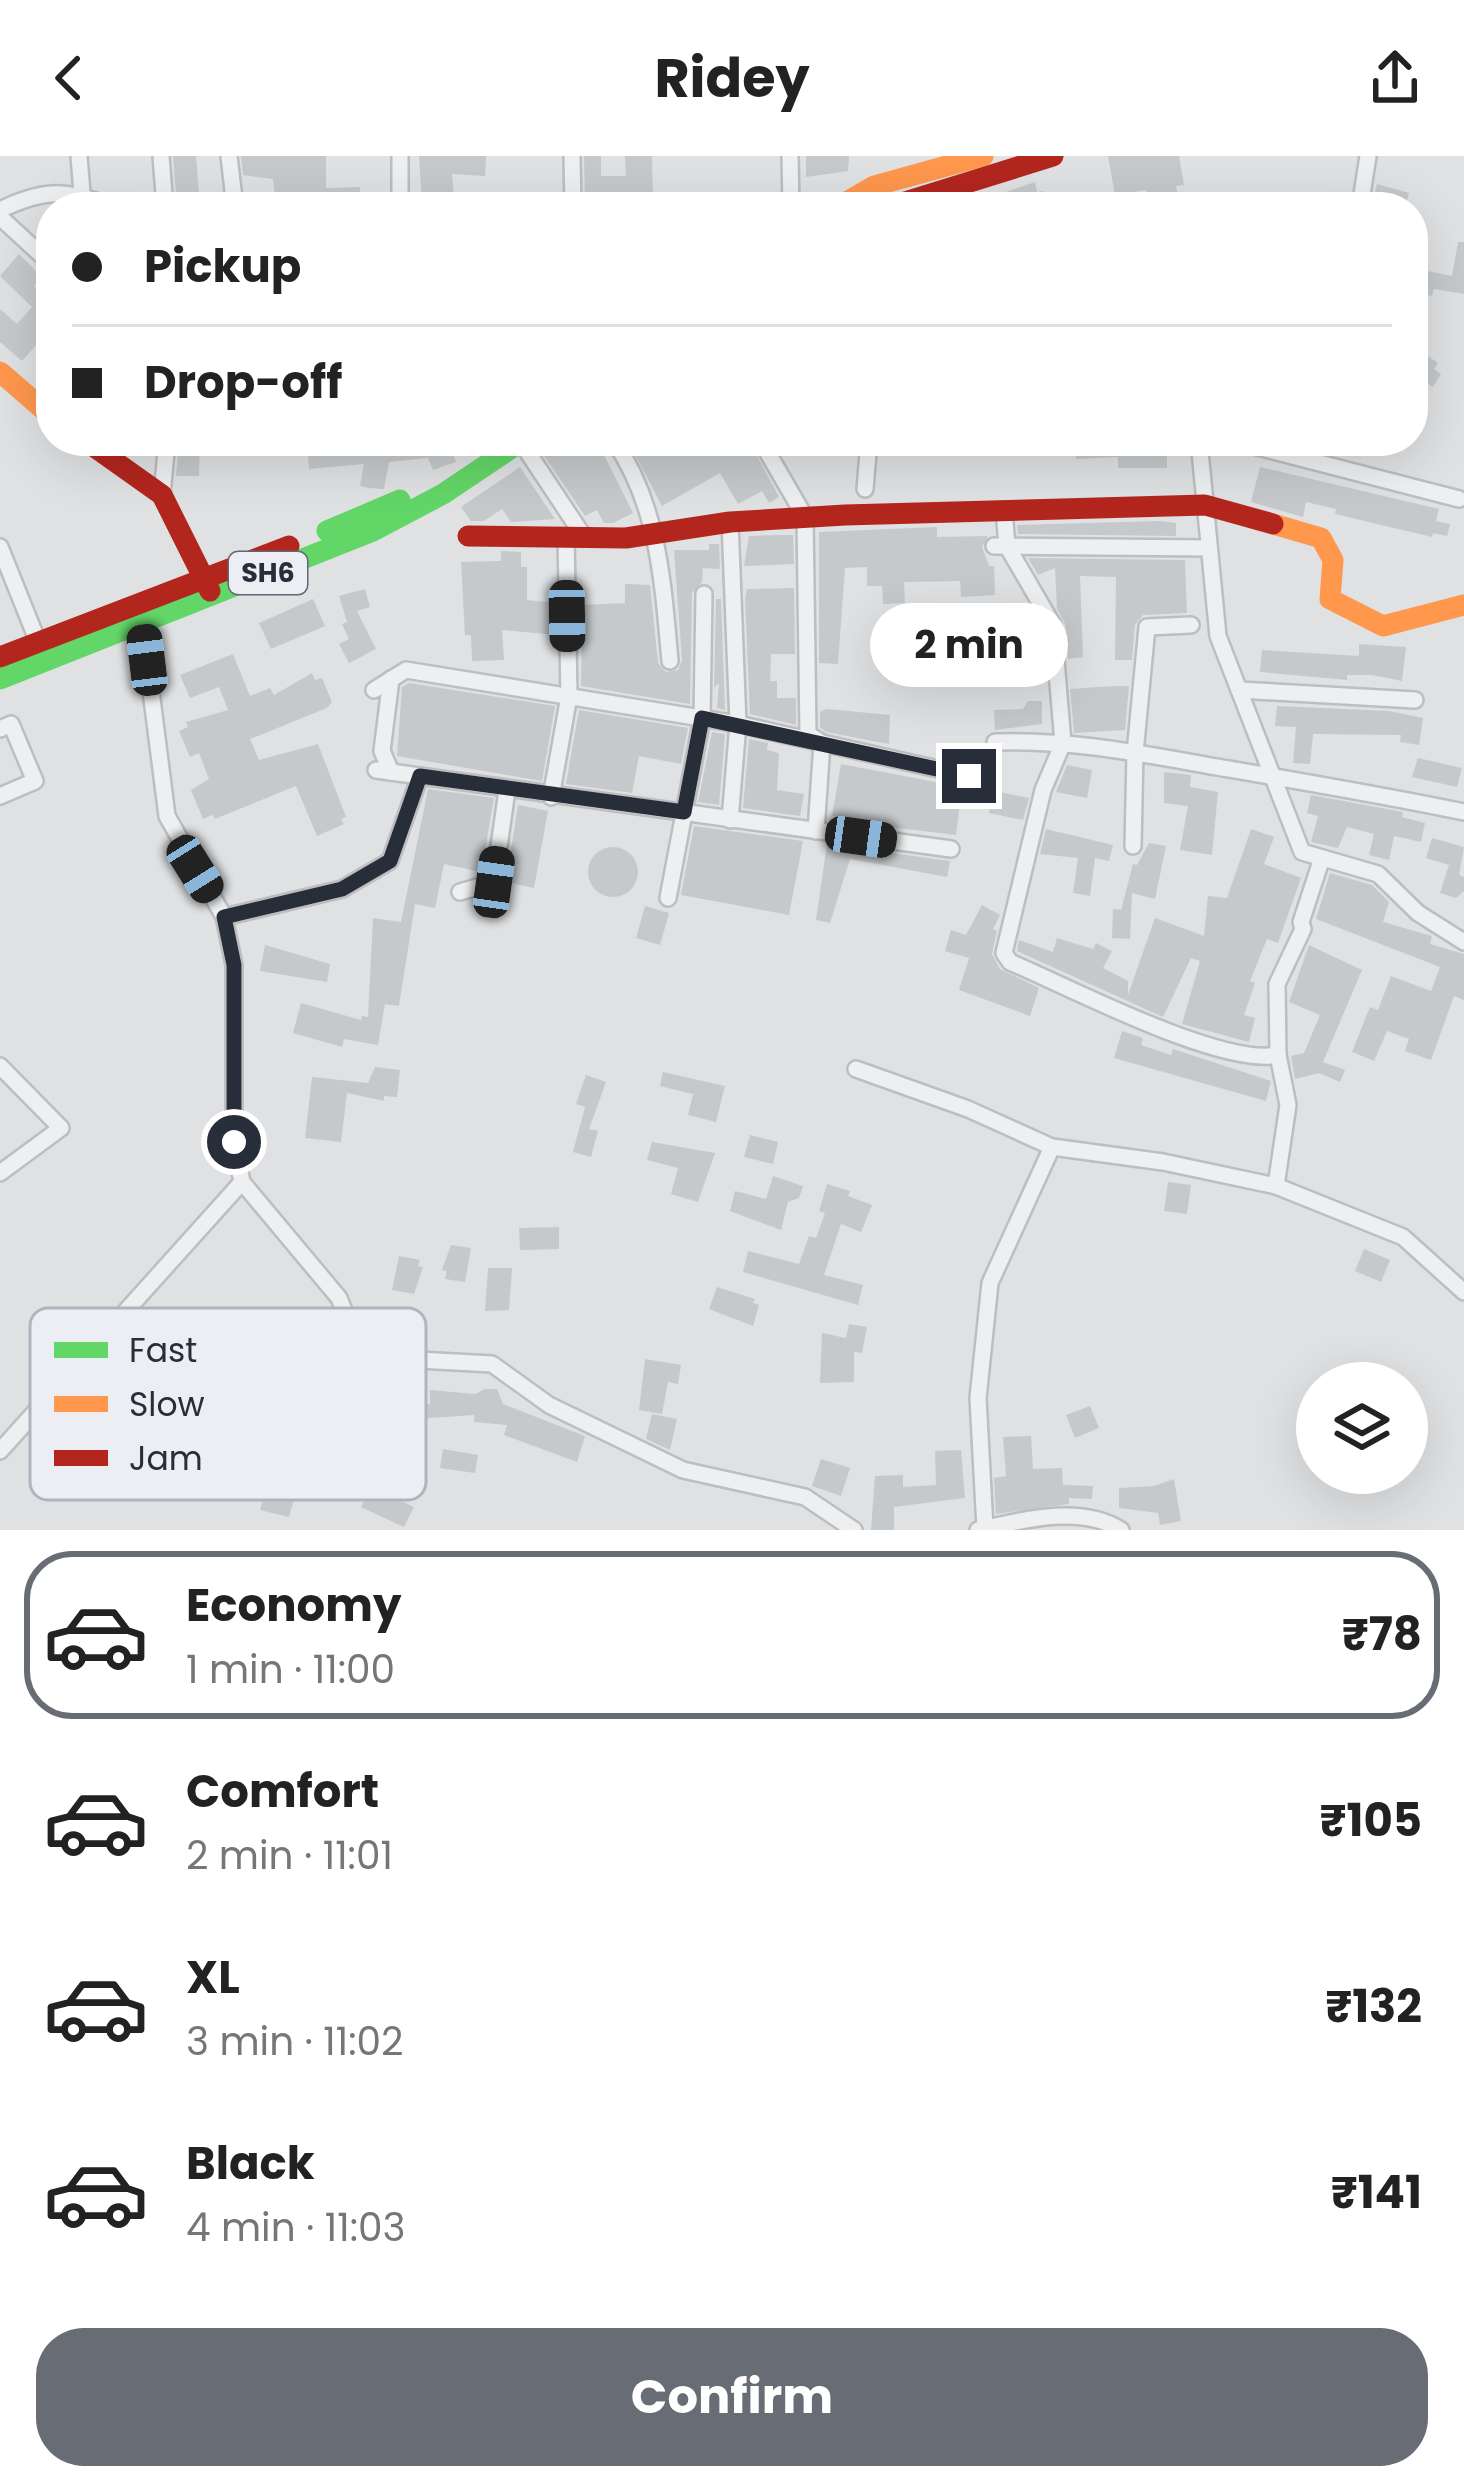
<!DOCTYPE html>
<meta charset="utf-8">
<style>
body{margin:0;font-family:Poppins,sans-serif;background:#f2f2f2;color:#222;height:100vh;display:flex;flex-direction:column;font-size:45px;white-space:nowrap}
*{box-sizing:border-box;margin:0}
p{font-size:39px;color:#767676}
.icon{flex:none;width:66px;height:66px;fill:none;stroke:currentColor;stroke-width:2;stroke-linecap:round;stroke-linejoin:round}
.map{position:relative;height:1374px;overflow:hidden}
.sheet{display:flex;flex-direction:column;background:#fff;flex:1}
.sheet>*{flex:none}
.top-card{position:absolute;left:36px;top:36px;width:1392px;height:264px;border-radius:48px;box-shadow:0 12px 48px #0002;display:grid;align-content:center;height:264px;padding:0 36px;background:#fff}
.fabs{position:absolute;left:1296px;top:1206px;display:grid;gap:24px}
.fabs a{display:grid;place-items:center;width:132px;height:132px;border-radius:50%;background:#fff;box-shadow:0 12px 48px #0002;font-size:60px}
.end{position:absolute;width:54px;height:54px;margin:-27px;border:15px solid #282d3a;background:#fff;box-shadow:0 0 0 6px #fff}
.from{border-radius:50%}
.bubble{position:absolute;height:84px;border-radius:42px;background:#fff;box-shadow:0 12px 48px #0002;font-size:39px;font-weight:700;line-height:84px;text-align:center}
.car{position:absolute;width:36px;height:72px;margin:-36px -18px;border-radius:15px;box-shadow:0 0 9px 3px #0007;background:linear-gradient(#222 24%,#8ab4d8 0 40%,#222 0 76%,#8ab4d8 0 86%,#222 0)}
.top-card b{display:flex;align-items:center;gap:42px;height:114px;font-size:45px}
.top-card b+b{border-top:3px solid #e0e0e0}
.top-card i{width:30px;height:30px;background:#222}
ul{padding:21px 0 0;list-style:none}
li{display:flex;align-items:center;gap:36px;height:168px;margin:0 24px 18px;padding:0 12px;border:6px solid transparent;border-radius:48px}
li div{flex:1}
li b{display:block;font-size:45px}
li em{font-style:normal;font-weight:700}
li.current{border-color:#686c75}
li>.icon{width:108px;height:108px;stroke-width:1.5}
.action{display:flex;gap:24px;margin-top:auto;padding:24px 36px}
.action a{flex:1;height:138px;border-radius:48px;background:#686c75;color:#fff;font-size:48px;font-weight:700;line-height:138px;text-align:center}
header{display:flex;justify-content:space-between;align-items:center;height:156px;padding:0 36px;background:#fff;font-size:54px;font-weight:700}
.map>svg:first-child{display:block}
</style>
<header><svg class="icon" aria-label="back" viewBox="0 0 24 24"><path d="M15 5l-7 7 7 7"/></svg>Ridey<svg class="icon" aria-label="share" viewBox="0 0 24 24"><path d="M12 15V3M7 8l5-5 5 5M5 13v7h14v-7"/></svg></header>
<div class="map">
<svg width="1464" height="1374" viewBox="0 0 1464 1374">
<rect width="100%" height="100%" fill="#dfe1e3"/>
<g fill="#c6c9cb">
<path d="M173,0H196L200,51H177Z"/>
<path d="M241,0H326V32L360,31V36H373L374,51H276L273,23L243,19Z"/>
<path d="M419,0H486L485,20L452,18L454,42L422,45Z"/>
<path d="M584,0H601V20H626L625,0H652L653,44L585,51Z"/>
<path d="M806,0H849L848,15L806,21Z"/>
<path d="M1108,0H1179L1184,29L1176,30L1180,51H1148L1146,34L1115,39Z"/>
<path d="M1035,26L1037,36L1043,35L1046,51H962Z"/>
<path d="M1377,28L1409,37L1405,51H1372Z"/>
<path d="M1458,86H1464V138L1434,133L1432,140L1413,136V112L1452,120Z"/>
<path d="M19,98L43,122L34,130L51,144V172L22,205L0,186V153L17,168L32,151L0,120Z"/>
<path d="M1413,190L1438,207L1434,213L1441,218L1433,231L1425,226L1413,244Z"/>
<path d="M179,285H200L199,320H176Z"/>
<path d="M307,285H416L417,295L448,285L456,306L433,314L428,302L389,306L384,333L368,332L360,330L364,308L309,313Z"/>
<path d="M569,285H597L633,357L613,367H604L597,354L585,360L543,298Z"/>
<path d="M628,285H653L664,301L691,285L701,295L719,285H749L779,341L769,347L762,335L738,348L720,317L662,350Z"/>
<path d="M1076,285H1167V312H1118V301L1076,303Z"/>
<path d="M520,311L555,363L511,366L502,353L484,365H471L461,351Z"/>
<path d="M1260,311L1439,353L1436,365L1450,368L1447,380L1433,377L1432,381L1335,358L1336,353L1306,346L1303,361L1251,346Z"/>
<path d="M1159,365L1176,367V380L1018,378L1017,369Z"/>
<path d="M937,371V381L988,380L982,391L989,410H994L995,439L961,441L960,425L904,426L905,447L883,448L882,430H867V411L845,412L838,508L819,507V376Z"/>
<path d="M776,379H793L794,408L744,410L749,380Z"/>
<path d="M709,388H719L720,413L703,412L702,426L692,437L690,548L581,530L582,449L625,447V428L650,429L658,507L666,516L678,514L682,504L674,394H709Z"/>
<path d="M501,395L521,396V411H527V444L555,447L556,479L502,474L504,504L472,505L471,479H465L461,406L501,405Z"/>
<path d="M1028,402L1185,404L1187,457L1143,459L1135,469L1132,504H1115L1116,421L1080,420L1083,501L1068,503L1065,468L1057,452L1055,412L1038,419Z"/>
<path d="M794,432L795,498H771L770,525H777V542H796V569L750,558L745,443L747,433Z"/>
<path d="M365,433L370,451L357,455L376,493L349,507L339,488L349,483L342,468L347,466L339,440Z"/>
<path d="M313,443L325,470L271,493L259,467Z"/>
<path d="M716,443H721L725,554L717,552L719,527L714,532Z"/>
<path d="M1359,488L1406,491L1402,525L1372,519H1347V524L1260,516L1262,494L1359,500Z"/>
<path d="M233,498L250,540L270,532L274,539L312,517L315,524L322,522L332,546L327,552L250,583L259,604L318,588L346,661L341,663L344,668L317,680L296,630L215,663L213,659L203,663L191,634L209,623L199,597L190,601L179,575L188,571L186,566L228,554L219,531L190,542L180,519Z"/>
<path d="M409,527L555,550L542,625L397,600L402,531Z"/>
<path d="M1113,530H1129L1125,574L1074,577L1070,533Z"/>
<path d="M1028,545H1042V568L995,574L994,554L1023,553Z"/>
<path d="M1277,550L1389,555L1423,562L1419,589L1400,586L1401,579L1313,578L1310,608L1293,607L1296,571L1275,570Z"/>
<path d="M827,553L890,559L889,588L826,576L820,571V556Z"/>
<path d="M579,554L688,572L681,608L639,600L632,637L566,628Z"/>
<path d="M712,576L725,578L719,649L698,646Z"/>
<path d="M749,583L768,587L767,594L779,597L777,634L804,638L800,660L743,652Z"/>
<path d="M1418,602L1462,612L1457,631L1412,621Z"/>
<path d="M841,608L962,631L956,679L839,665L840,661L832,660Z"/>
<path d="M1067,609L1092,614L1087,642L1056,636Z"/>
<path d="M1164,616L1191,619L1190,631L1218,636L1212,699L1180,694L1188,650L1164,647Z"/>
<path d="M428,633L494,642L481,716L444,708L435,752L415,748L399,850L385,848L378,889L344,883L342,891L293,877L301,847L361,864L362,860L368,861L373,762L401,766Z"/>
<path d="M994,635L1029,642L1023,664L989,657Z"/>
<path d="M1311,639L1403,656L1402,661L1425,667L1421,686L1394,680L1389,704L1369,699L1374,678L1347,671L1338,692L1311,686L1318,660L1307,657Z"/>
<path d="M518,649L548,655L534,732L506,726Z"/>
<path d="M694,670L803,685L789,759L681,739Z"/>
<path d="M1046,673L1113,689L1109,705L1095,702L1090,740L1073,737L1078,702L1040,698Z"/>
<path d="M1251,673L1274,681L1264,708L1301,722L1278,787L1267,783L1250,825L1255,827L1244,859L1255,862L1249,886L1182,868L1200,805L1191,802L1163,861L1017,795L1019,784L1053,796L1057,782L1093,793L1096,787L1112,795L1103,812L1128,825V839L1155,762L1204,780L1208,740L1227,742Z"/>
<path d="M1432,682L1464,691L1459,719L1464,721V735L1456,742L1440,737L1449,709L1426,702Z"/>
<path d="M1149,687L1166,690L1155,743L1132,737L1130,783L1112,782L1113,753L1121,754L1133,708L1137,709Z"/>
<path d="M827,688L950,705L947,721L850,703L830,767L816,764Z"/>
<circle cx="613" cy="716" r="25"/>
<path d="M1330,717L1372,729L1389,746L1383,766L1432,780L1430,788L1464,798V844L1454,840L1431,904L1405,895L1409,883L1387,875L1374,905L1352,896L1370,851L1378,854L1391,820L1431,835L1440,811L1316,763Z"/>
<path d="M982,749L1000,759L993,773L997,775L992,798L1000,813L1039,832L1030,860L959,834L969,802L945,795L951,774L966,779Z"/>
<path d="M645,750L669,757L660,789L636,782Z"/>
<path d="M265,789L330,808L327,826L260,815Z"/>
<path d="M1309,789L1362,814L1323,906L1345,914L1340,926L1319,917L1295,923L1291,900L1304,897L1320,859L1289,846Z"/>
<path d="M1122,875L1143,882L1141,889L1171,899L1173,893L1271,925L1266,945L1114,902Z"/>
<path d="M375,911L400,914L397,941L384,940V945L347,937L341,986L305,982L312,921L368,927Z"/>
<path d="M663,916L725,930L716,966L688,959L693,938L660,930Z"/>
<path d="M586,919L606,926L589,973L598,975L591,1001L573,996L585,951L576,948Z"/>
<path d="M750,979L778,986L773,1008L744,1001Z"/>
<path d="M652,986L715,997L698,1046L671,1038L678,1012L647,1004Z"/>
<path d="M773,1020L803,1030L799,1042L788,1046L781,1074L730,1055L735,1035L766,1043Z"/>
<path d="M1168,1026L1191,1029L1187,1058L1164,1055Z"/>
<path d="M827,1028L850,1035L848,1040L872,1049L861,1076L841,1068L824,1119L863,1129L858,1149L743,1116L748,1095L799,1108L809,1080L816,1082L825,1057L819,1055Z"/>
<path d="M559,1071V1093L520,1094L519,1072Z"/>
<path d="M451,1089L471,1092L465,1126L445,1123L447,1115L442,1114Z"/>
<path d="M1364,1093L1390,1104L1381,1126L1355,1115Z"/>
<path d="M399,1100L420,1104L418,1110L423,1111L414,1138L392,1134Z"/>
<path d="M488,1112H512L509,1154L485,1155Z"/>
<path d="M717,1131L755,1143L753,1147L759,1149L753,1170L709,1153Z"/>
<path d="M849,1168L867,1171L862,1197L854,1196V1226L820,1227L822,1177L846,1182Z"/>
<path d="M645,1203L681,1209L678,1228L668,1226L662,1258L639,1254Z"/>
<path d="M485,1233H497L503,1248L585,1280L577,1306L504,1279L507,1269L474,1266V1259L387,1265L386,1287L306,1285V1256H354L355,1239H378L377,1246L430,1248V1234L475,1238Z"/>
<path d="M1090,1250L1099,1272L1075,1282L1066,1259Z"/>
<path d="M652,1258L677,1263L670,1294L646,1283Z"/>
<path d="M1031,1280L1033,1313L1062,1312L1063,1329L1093,1330L1092,1343L1069,1342V1348L996,1358L994,1322L1006,1320L1003,1281Z"/>
<path d="M443,1293L478,1299L475,1317L440,1312Z"/>
<path d="M961,1294L965,1342L894,1351V1374H871L875,1320L903,1319V1331L936,1329L935,1295Z"/>
<path d="M821,1303L850,1312L841,1340L812,1330Z"/>
<path d="M274,1304L303,1312L289,1361L260,1354Z"/>
<path d="M1174,1323L1181,1365L1160,1369L1158,1357L1119,1352V1332L1154,1330Z"/>
<path d="M371,1331L414,1351L404,1371L361,1351Z"/>
</g>
<g fill="none" stroke-linecap="round" stroke-linejoin="round">
<g stroke="#bcbec0" stroke-width="20">
<g id="street">
<path d="M79,0L82,37"/>
<path d="M161,0L165,51"/>
<path d="M229,0L235,51"/>
<path d="M400,0V51"/>
<path d="M572,0L573,51"/>
<path d="M790,0L791,51"/>
<path d="M1360,51L1368,0"/>
<path d="M0,54C50,30 66,36 117,51"/>
<path d="M0,61L51,108"/>
<path d="M614,285C659,350 663,429 670,505"/>
<path d="M761,285L805,361L808,578L822,587L816,675"/>
<path d="M1199,285L1218,480L1302,696L1378,718L1418,757L1464,786"/>
<path d="M1234,285L1459,343"/>
<path d="M521,286L584,381"/>
<path d="M865,333L869,285"/>
<path d="M162,339L167,285"/>
<path d="M1004,354L1007,390L1053,469L1063,587L1043,634L1004,797L1010,806C1069,831 1221,911 1278,899"/>
<path d="M730,366L738,568L730,664"/>
<path d="M994,390L1209,392"/>
<path d="M0,391L40,491"/>
<path d="M142,465L167,660L224,761L342,733L390,705L420,620"/>
<path d="M391,523L382,595L391,616"/>
<path d="M374,534L406,514L738,568L969,620"/>
<path d="M1239,534L1415,544"/>
<path d="M0,573L11,568L35,625L0,640"/>
<path d="M995,586C1070,583 1143,598 1217,611C1299,625 1382,639 1464,656"/>
<path d="M376,614L951,693"/>
<path d="M551,641L569,540L566,381"/>
<path d="M1133,690L1135,597L1147,471L1191,469"/>
<path d="M460,736L494,726L507,634"/>
<path d="M668,742L702,562L704,438"/>
<path d="M224,761L234,809V986L242,1026L339,1142L363,1201L492,1208L549,1249L683,1314L805,1341L854,1374"/>
<path d="M0,910L61,972L0,1017"/>
<path d="M856,913L968,953L1052,991L1163,1006L1276,1030L1288,949L1278,899L1277,828L1303,773L1301,766L1322,702"/>
<path d="M1276,1030L1403,1081L1464,1136"/>
<path d="M0,1295L242,1026"/>
<path d="M985,1372L978,1242L990,1127L1052,991"/>
<path d="M978,1374C1022,1364 1081,1348 1121,1374"/>
</g>
</g>
<use href="#street" stroke="#eeeff0" stroke-width="15"/>
<g stroke="#63d668" stroke-width="21">
<path d="M327,375L400,344"/>
<path d="M0,523L373,375L443,338L522,285"/>
</g>
<g stroke="#ff974d" stroke-width="21">
<path d="M838,51L874,30L983,0"/>
<path d="M0,216L51,260"/>
<path d="M1273,368L1321,382L1333,404L1330,443L1383,470L1464,449"/>
</g>
<g stroke="#b3261e" stroke-width="21">
<path d="M889,51L1053,0"/>
<path d="M86,285L162,339L210,435"/>
<path d="M468,380L626,382L730,366L845,359L1205,349L1273,368"/>
<path d="M0,501L289,390"/>
</g>
</g>
<g fill="none" stroke-linecap="round" stroke-linejoin="round">
<path stroke="#282d3a" stroke-width="15" d="M234,986V809L224,761L342,733L390,705L420,620L684,656L702,562L969,620"/>
</g>
<g text-anchor="middle" stroke-width="12" stroke-linejoin="round" paint-order="stroke">
<rect fill="#eceef3" stroke="#636772" stroke-width="3" x="229" y="396" width="78" height="42" rx="9"/>
<g font-size="27" font-weight="bold" fill="#282d3a">
<text x="268" y="426">SH6</text>
</g>
</g>
<rect x="30" y="1152" width="396" height="192" rx="18" fill="#eceef3" stroke="#b1b4bc" stroke-width="3"/>
<rect x="54" y="1186" width="54" height="16" fill="#63d668"/>
<rect x="54" y="1240" width="54" height="16" fill="#ff974d"/>
<rect x="54" y="1294" width="54" height="16" fill="#b3261e"/>
<g font-size="33" fill="#282d3a">
<text x="129" y="1206">Fast</text>
<text x="129" y="1260">Slow</text>
<text x="129" y="1314">Jam</text>
</g>
</svg>
<div class="fabs">
<a><svg class="icon" aria-label="layers" viewBox="0 0 24 24"><path d="M12 4l9 5-9 5-9-5zM3 14l9 5 9-5"/></svg></a>
</div>
<i class="end from" style="left:234px;top:986px"></i>
<i class="end" style="left:969px;top:620px"></i>
<div class="bubble" style="left:870px;top:447px;width:198px">2 min</div>
<i class="car" style="left:567px;top:460px;rotate:179deg"></i>
<i class="car" style="left:147px;top:504px;rotate:353deg"></i>
<i class="car" style="left:861px;top:681px;rotate:98deg"></i>
<i class="car" style="left:195px;top:713px;rotate:148deg"></i>
<i class="car" style="left:494px;top:726px;rotate:8deg"></i>
<div class="top-card">
<b><i class="from"></i>Pickup</b>
<b><i></i>Drop-off</b>
</div>
</div>
<section class="sheet">
<ul>
<li class="current"><svg class="icon" aria-label="car" viewBox="0 0 24 24"><path d="M5 17H2v-5l4-1 3-4h7l3 4 3 1v5h-3M9 17h6M6 11h13"/><circle cx="7" cy="17" r="2"/><circle cx="17" cy="17" r="2"/></svg><div><b>Economy</b><p>1 min · 11:00</p></div><em>₹78</em></li>
<li><svg class="icon" aria-label="car" viewBox="0 0 24 24"><path d="M5 17H2v-5l4-1 3-4h7l3 4 3 1v5h-3M9 17h6M6 11h13"/><circle cx="7" cy="17" r="2"/><circle cx="17" cy="17" r="2"/></svg><div><b>Comfort</b><p>2 min · 11:01</p></div><em>₹105</em></li>
<li><svg class="icon" aria-label="car" viewBox="0 0 24 24"><path d="M5 17H2v-5l4-1 3-4h7l3 4 3 1v5h-3M9 17h6M6 11h13"/><circle cx="7" cy="17" r="2"/><circle cx="17" cy="17" r="2"/></svg><div><b>XL</b><p>3 min · 11:02</p></div><em>₹132</em></li>
<li><svg class="icon" aria-label="car" viewBox="0 0 24 24"><path d="M5 17H2v-5l4-1 3-4h7l3 4 3 1v5h-3M9 17h6M6 11h13"/><circle cx="7" cy="17" r="2"/><circle cx="17" cy="17" r="2"/></svg><div><b>Black</b><p>4 min · 11:03</p></div><em>₹141</em></li>
</ul>
<div class="action"><a>Confirm</a></div>
</section>
